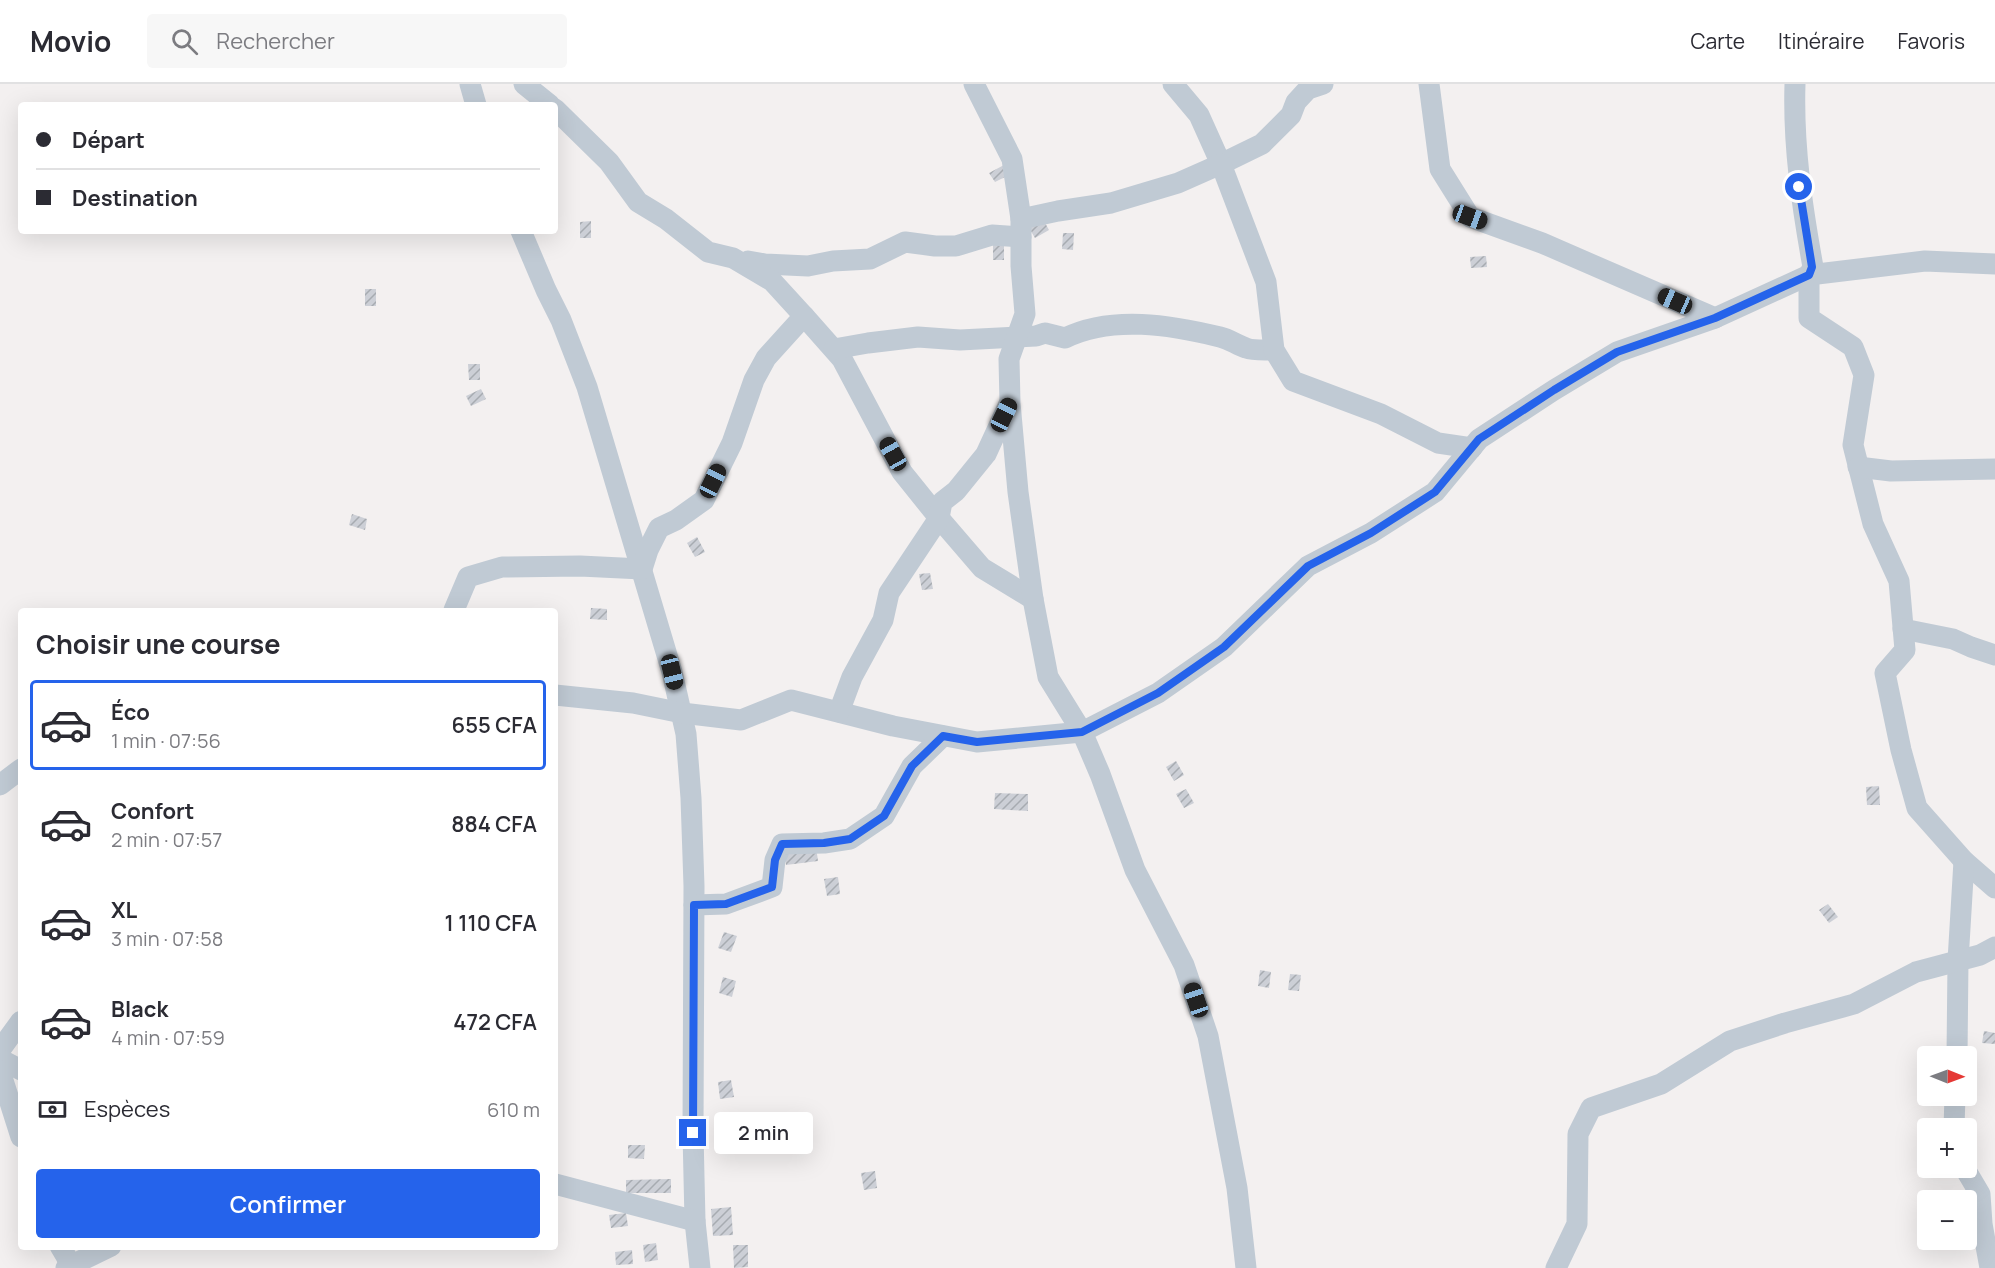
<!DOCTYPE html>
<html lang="fr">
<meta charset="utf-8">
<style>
body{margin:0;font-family:Manrope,sans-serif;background:#f7f7f7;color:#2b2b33;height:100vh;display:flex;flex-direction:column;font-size:22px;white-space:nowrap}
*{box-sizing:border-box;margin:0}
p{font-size:20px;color:#7c7c81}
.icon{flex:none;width:33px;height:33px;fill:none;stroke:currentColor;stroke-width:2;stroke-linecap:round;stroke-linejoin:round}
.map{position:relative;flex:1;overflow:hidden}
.panel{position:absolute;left:18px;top:524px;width:540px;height:642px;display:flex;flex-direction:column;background:#fff;border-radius:6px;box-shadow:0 6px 24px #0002}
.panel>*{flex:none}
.guide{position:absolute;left:18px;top:18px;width:540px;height:132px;border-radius:6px;box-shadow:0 6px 24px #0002;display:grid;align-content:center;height:132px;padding:0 18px;background:#fff}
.needle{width:39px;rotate:91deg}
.tools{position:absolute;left:1917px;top:962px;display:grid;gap:12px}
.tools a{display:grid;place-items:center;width:60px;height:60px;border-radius:6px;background:#fff;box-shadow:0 6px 24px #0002;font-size:30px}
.end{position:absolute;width:27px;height:27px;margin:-14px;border:8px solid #2563eb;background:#fff;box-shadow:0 0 0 3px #fff}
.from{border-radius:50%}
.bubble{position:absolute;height:42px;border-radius:6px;background:#fff;box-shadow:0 6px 24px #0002;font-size:20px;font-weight:600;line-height:42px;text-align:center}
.car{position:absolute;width:18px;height:36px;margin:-18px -9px;border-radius:8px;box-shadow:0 0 4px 2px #0007;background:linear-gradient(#222 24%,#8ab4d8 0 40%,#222 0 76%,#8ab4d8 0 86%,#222 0)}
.guide b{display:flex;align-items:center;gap:21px;height:57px;font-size:22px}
.guide b+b{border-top:2px solid #e1e1e2}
.guide i{width:15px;height:15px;background:#2b2b33}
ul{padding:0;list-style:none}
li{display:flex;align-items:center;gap:18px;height:90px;margin:0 12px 9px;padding:0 6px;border:3px solid transparent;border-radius:6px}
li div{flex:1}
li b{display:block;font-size:22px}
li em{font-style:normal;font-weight:600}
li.active{border-color:#2563eb}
li>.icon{width:54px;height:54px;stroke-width:1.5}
h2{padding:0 18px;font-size:27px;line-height:72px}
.pay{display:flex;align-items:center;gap:15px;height:66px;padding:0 18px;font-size:22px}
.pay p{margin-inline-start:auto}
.button{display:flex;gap:12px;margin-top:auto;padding:12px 18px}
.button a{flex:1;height:69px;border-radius:6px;background:#2563eb;color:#fff;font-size:24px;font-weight:600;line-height:69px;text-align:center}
header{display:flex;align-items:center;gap:36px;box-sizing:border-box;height:84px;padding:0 30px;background:#fff;border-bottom:2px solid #e1e1e2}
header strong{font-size:28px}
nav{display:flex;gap:33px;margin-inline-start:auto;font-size:21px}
.search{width:420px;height:54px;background:#f7f7f7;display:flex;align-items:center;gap:15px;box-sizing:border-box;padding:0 21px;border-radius:6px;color:#7c7c81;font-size:22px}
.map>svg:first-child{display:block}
</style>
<header>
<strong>Movio</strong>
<div class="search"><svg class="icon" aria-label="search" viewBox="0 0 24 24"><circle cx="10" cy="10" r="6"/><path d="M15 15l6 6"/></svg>Rechercher</div>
<nav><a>Carte</a><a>Itinéraire</a><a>Favoris</a></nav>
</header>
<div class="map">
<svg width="1995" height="1184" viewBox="0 0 1995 1184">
<defs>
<pattern id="building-hatch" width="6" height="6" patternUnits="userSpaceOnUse" patternTransform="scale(1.5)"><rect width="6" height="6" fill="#cccfd6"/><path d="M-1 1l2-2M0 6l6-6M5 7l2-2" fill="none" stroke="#a7abb1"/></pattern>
</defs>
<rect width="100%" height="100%" fill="#f3f0f0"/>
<g fill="url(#building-hatch)">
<path d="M1004,81L1009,91L995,98L989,89Z"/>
<path d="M591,137V154H580V138Z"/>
<path d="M1044,137L1049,146L1035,154L1029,144Z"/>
<path d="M1063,149H1074L1073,166L1062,165Z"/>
<rect x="993" y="159" width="11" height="17"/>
<path d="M1486,172L1487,183L1471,184L1470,173Z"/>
<rect x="365" y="205" width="11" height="17"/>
<path d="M468,280H480V296H469Z"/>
<path d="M481,305L486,315L471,322L466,312Z"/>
<path d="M352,430L367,435L365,446L349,441Z"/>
<path d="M697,453L705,468L695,473L687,459Z"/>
<path d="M930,489L933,505L922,506L919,490Z"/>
<path d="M591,524L607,525V536L590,535Z"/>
<path d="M1176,677L1184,691L1174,697L1166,683Z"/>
<path d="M1879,702L1880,721H1867L1866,703Z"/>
<path d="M1186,705L1194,719L1184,724L1176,710Z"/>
<path d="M995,709L1028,710V727L994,725Z"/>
<path d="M816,763L818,777L786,781L784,767Z"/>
<path d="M838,793L840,810L827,812L824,795Z"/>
<path d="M1828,820L1838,833L1829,839L1819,826Z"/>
<path d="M724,848L737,852L731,868L718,864Z"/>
<path d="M1260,886L1271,888L1269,904L1258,902Z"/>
<path d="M1290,890L1301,891L1299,907L1288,906Z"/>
<path d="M723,893L736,897L732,913L719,909Z"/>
<path d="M1984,947L1995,949V960L1982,959Z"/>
<path d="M731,996L734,1013L720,1015L718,998Z"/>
<rect x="723" y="1029" width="15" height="24"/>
<path d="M755,1044H767V1058H754Z"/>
<path d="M628,1061H645L644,1075L628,1074Z"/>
<path d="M875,1087L877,1104L864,1106L861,1089Z"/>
<path d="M671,1095V1109H626V1096Z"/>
<path d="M731,1123L733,1151L713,1152L711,1125Z"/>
<path d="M626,1129L628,1142L611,1144L609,1131Z"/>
<path d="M656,1159L658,1176L645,1178L643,1161Z"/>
<path d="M733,1161H748V1183L734,1184Z"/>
<path d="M632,1166L633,1180L616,1181L615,1168Z"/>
</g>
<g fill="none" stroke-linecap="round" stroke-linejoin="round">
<g stroke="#c0cad4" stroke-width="21">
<path d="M470,0L476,21"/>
<path d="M524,0L550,21"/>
<path d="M974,0L1012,75L1021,135"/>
<path d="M1173,0L1199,31L1221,80L1262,60L1291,31L1296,18L1308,5L1323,0"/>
<path d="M1429,0L1440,85L1470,133L1542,159L1715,234"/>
<path d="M1795,0C1793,62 1802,122 1813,183L1809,191V234L1853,263L1864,291L1853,361L1873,440L1899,497L1905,566L1885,589L1901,666L1917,724L1964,777L1995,804"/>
<path d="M521,147L546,206L561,236L587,303L672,588L686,650L691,714L694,802L693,1049L695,1137L700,1184"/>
<path d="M748,177L765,180L808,182L833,177L870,175L905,158L935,162H956L992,151L1021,153"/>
<path d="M804,232L842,275L902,388L939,434L982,484L1033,515"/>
<path d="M834,265L868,259L918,253L960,256L1036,252L1045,249L1065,254C1112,231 1171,241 1220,253C1229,255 1237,261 1246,264C1254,267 1265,266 1274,266"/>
<path d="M1858,383L1891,387L1995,385"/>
<path d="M454,526L468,493L502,483L580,482L642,485L648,466L659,444L676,436L704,416L732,359L754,296L766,274L804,232L772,197L733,174L708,168L666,135L638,118L609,78L555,25"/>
<path d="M1903,545L1953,555L1971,563L1995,571"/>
<path d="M555,611L633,619L682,629L741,636L791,616L893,642L977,658L1082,648L1158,609L1224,563L1308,482L1371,449L1435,408L1479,355L1554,306L1617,268L1715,234L1809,191L1925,177L1995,180"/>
<path d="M839,628L852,593L883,536L889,509L939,434L942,418L956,407L986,370L1009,320"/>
<path d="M0,701L21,685"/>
<path d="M694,821L726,820L772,803L775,776L782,760L824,759L850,755L884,732L912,682L943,652"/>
<path d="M0,966L21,937"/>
<path d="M1957,972L1958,877L1964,777"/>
<path d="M0,975L21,986"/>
<path d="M0,987L21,1053"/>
<path d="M1954,1044L1955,1011"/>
<path d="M1964,1083L1980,1110L1982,1140L1990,1184"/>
<path d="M555,1100L695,1137"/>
<path d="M60,1162L73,1184"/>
<path d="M66,1184L111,1162"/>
<path d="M1246,1184L1237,1104L1208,952L1184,881L1135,786L1100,690L1082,648L1048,593L1033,515L1018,408L1010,319L1009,275L1025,230L1021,182V135L1058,127L1111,119L1178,99L1221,80L1266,198L1274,266L1293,297L1381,330L1438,359L1472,364"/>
<path d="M1556,1184L1577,1140L1578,1050L1591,1024L1661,1000L1730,957L1785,939L1854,920L1916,888L1980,871L1995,863"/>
</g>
</g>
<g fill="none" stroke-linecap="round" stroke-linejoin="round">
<path stroke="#2563eb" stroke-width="8" d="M693,1049L694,821L726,820L772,803L775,776L782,760L824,759L850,755L884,732L912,682L943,652L977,658L1082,648L1158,609L1224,563L1308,482L1371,449L1435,408L1479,355L1554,306L1617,268L1715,234L1809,191L1812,183L1799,103"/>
</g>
</svg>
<div class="tools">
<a><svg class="needle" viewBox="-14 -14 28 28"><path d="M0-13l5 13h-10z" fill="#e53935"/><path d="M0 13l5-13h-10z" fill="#7c7c81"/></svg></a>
<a>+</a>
<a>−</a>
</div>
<i class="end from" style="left:1799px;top:103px"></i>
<i class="end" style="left:693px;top:1049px"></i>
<div class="bubble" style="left:714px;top:1028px;width:99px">2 min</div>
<i class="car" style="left:1470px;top:133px;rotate:110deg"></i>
<i class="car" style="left:1675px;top:217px;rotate:294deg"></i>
<i class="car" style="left:1004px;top:331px;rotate:26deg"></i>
<i class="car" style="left:893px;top:370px;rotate:331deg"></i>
<i class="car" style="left:713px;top:397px;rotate:26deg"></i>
<i class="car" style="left:672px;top:588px;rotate:166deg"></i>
<i class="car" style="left:1196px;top:916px;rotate:341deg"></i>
<div class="guide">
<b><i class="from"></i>Départ</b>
<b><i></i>Destination</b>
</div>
<section class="panel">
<h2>Choisir une course</h2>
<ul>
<li class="active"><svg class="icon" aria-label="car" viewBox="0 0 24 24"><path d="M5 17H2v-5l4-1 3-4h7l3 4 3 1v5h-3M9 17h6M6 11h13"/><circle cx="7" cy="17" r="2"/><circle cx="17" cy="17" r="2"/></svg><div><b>Éco</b><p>1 min · 07:56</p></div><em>655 CFA</em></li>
<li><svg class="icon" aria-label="car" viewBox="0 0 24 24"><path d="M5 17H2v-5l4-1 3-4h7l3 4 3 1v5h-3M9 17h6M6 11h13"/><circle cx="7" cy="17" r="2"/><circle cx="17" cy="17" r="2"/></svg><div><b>Confort</b><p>2 min · 07:57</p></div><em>884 CFA</em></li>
<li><svg class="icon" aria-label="car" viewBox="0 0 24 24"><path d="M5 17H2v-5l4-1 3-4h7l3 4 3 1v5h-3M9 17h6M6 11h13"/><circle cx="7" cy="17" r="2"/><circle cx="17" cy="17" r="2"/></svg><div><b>XL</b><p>3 min · 07:58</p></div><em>1 110 CFA</em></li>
<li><svg class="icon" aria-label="car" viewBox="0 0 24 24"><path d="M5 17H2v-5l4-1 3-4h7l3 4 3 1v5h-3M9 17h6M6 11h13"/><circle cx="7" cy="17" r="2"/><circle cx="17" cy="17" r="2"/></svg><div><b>Black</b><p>4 min · 07:59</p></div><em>472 CFA</em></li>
</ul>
<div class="pay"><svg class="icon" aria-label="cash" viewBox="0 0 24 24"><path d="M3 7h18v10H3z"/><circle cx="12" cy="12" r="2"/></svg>Espèces<p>610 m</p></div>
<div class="button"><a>Confirmer</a></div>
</section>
</div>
